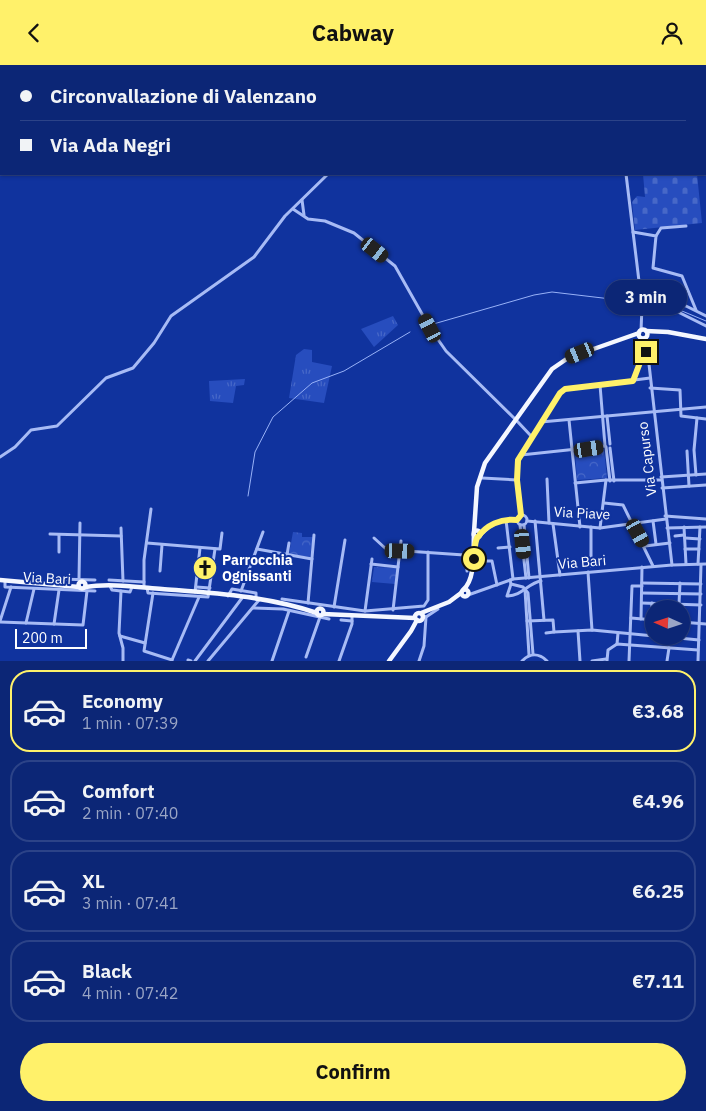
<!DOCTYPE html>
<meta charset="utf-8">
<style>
body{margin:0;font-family:"IBM Plex Sans",sans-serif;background:#1a327e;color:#f1f3f6;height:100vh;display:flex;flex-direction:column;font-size:19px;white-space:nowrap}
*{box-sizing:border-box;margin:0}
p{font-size:16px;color:#9aa5c5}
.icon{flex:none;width:28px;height:28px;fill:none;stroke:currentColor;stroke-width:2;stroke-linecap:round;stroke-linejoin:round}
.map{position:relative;height:596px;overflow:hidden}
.sheet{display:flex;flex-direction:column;background:#0c2676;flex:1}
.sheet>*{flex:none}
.guide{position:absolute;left:0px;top:0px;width:706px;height:110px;box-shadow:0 1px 4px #0004,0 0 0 1px #2c4388;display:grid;align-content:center;height:110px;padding:0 20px;background:#0c2676}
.needle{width:32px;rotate:273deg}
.tools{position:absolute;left:645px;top:535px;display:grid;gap:10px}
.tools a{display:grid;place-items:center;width:45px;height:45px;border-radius:50%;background:#0c2676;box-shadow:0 1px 4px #0004,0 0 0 1px #2c4388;font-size:25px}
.scale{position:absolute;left:15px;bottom:12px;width:72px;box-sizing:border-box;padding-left:5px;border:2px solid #fff;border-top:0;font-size:14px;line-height:18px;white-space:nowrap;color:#fff;-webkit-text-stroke:4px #10339e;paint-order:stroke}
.end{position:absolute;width:22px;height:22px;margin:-11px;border:6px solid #fff16a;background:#111;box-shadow:0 0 0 2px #111}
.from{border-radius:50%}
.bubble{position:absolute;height:35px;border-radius:18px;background:#0c2676;box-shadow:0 1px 4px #0004,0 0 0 1px #2c4388;font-size:16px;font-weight:800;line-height:35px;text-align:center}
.car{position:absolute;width:15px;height:30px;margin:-15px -8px;border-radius:6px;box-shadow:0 0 4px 1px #0007;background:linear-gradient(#222 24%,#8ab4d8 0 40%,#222 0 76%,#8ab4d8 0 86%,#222 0)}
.guide b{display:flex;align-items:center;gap:18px;height:48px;font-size:19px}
.guide b+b{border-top:1px solid #2c4388}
.guide i{width:12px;height:12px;background:#f1f3f6}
ul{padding:9px 0 0;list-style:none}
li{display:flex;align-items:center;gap:15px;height:82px;margin:0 10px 8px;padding:0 10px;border:2px solid #2c4388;border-radius:20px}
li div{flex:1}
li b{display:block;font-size:19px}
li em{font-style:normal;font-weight:800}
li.selected{border-color:#fff16a}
li>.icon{width:45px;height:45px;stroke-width:1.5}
.primary-button{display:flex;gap:10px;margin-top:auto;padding:10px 20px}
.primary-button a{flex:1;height:58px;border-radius:30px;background:#fff16a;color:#111;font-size:20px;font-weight:800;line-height:58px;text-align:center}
header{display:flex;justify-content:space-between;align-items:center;height:65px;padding:0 20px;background:#fff16a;color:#111;font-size:22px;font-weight:800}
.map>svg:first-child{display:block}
</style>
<header><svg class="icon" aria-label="back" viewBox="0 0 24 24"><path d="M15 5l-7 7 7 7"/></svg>Cabway<svg class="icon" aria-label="person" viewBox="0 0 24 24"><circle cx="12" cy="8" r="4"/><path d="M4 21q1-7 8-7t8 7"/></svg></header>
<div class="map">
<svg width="706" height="596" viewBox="0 0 706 596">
<defs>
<pattern id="grass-tufts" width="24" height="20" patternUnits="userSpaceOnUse" patternTransform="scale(1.25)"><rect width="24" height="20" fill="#274dbe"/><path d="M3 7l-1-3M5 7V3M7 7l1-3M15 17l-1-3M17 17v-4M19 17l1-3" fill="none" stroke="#4768c8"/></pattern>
<pattern id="cemetery-stones" width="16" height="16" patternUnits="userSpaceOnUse" patternTransform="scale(1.25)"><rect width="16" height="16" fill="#274dbe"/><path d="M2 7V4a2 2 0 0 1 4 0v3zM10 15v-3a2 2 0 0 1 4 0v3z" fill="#4768c8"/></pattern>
<pattern id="park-crowns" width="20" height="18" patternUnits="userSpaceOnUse" patternTransform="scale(1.25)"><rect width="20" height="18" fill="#274dbe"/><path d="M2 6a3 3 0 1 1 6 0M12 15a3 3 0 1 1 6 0" fill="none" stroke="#4768c8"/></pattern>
</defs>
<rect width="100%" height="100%" fill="#10339e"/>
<g fill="url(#grass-tufts)">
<path d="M393,251L398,260L374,282L361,264Z"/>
<path d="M304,284L312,285V297L332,301L324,338L289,333L296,290Z"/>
<path d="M245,314L244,320L236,321L233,338L210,336L209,316Z"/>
</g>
<path fill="url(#cemetery-stones)" d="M643,109H697L702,158L635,165L632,137L637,131L645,132Z"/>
<g fill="url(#park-crowns)">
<path d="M604,384L607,413L577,415L575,387Z"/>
<path d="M293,467L302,468V472H313L310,492L289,489Z"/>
<path d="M374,502L397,503L395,519L372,517Z"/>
</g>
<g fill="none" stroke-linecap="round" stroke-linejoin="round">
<g stroke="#98b2f8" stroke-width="1">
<path d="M430,260L534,230L552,227L670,241L706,256"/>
<path d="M248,431L255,387L273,352L312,318L344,306L410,267"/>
</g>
<g stroke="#a7bbf5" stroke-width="3">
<path d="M404,0H408"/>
<path d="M614,0V1"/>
<path d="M626,109L642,241L641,266"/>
<path d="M302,135L304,150"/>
<path d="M293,144L308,154L325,156L354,168L395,201L430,263L446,286L515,354"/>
<path d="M633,167L656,171L653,203L682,211L696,245"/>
<path d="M656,171L661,163L686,161"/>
<path d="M641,232L686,241L706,251"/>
<path d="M642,241L674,245L706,261"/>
<path d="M646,273L672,500"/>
<path d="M633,315L644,287H646"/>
<path d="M600,320L605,381"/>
<path d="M650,323L680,325L681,351L706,354"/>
<path d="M607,351L610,379"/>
<path d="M569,355L580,462"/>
<path d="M517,356L532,372"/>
<path d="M541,357L706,342"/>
<path d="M606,382L610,416"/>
<path d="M610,383L614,416"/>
<path d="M687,386L689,421"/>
<path d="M521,390L605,381"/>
<path d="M0,392L15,382L31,365L57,361L106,313L133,303L154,278L171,251L254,192L285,151L328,109"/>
<path d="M696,410L694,385L697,353"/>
<path d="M661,412L706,409"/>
<path d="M482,413L517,415"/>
<path d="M547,414L549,458"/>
<path d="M575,418L606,415H661"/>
<path d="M662,423L706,420"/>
<path d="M604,438L623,440L653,501"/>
<path d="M521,450L517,415L519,395L560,328L565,324L650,313"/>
<circle cx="522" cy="455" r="5"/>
<path d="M665,451L706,454"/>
<path d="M506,455L513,514"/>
<path d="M527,456L600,463L666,454"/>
<path d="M535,456L544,555"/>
<path d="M653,456L656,479"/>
<path d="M553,459L560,510"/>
<path d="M520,460L526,513"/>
<path d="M524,460L529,513"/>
<path d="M591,462V501"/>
<path d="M684,462L686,499"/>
<path d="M121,463L123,516"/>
<path d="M600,463L606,415"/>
<path d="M667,463L706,462"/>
<path d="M50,469L121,471"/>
<path d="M481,470C492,459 501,454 517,455"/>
<path d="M675,471L684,470"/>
<path d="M374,473L385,483L392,485L464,490L467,496V506"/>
<path d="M685,473L700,474"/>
<path d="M147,478L220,484L222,468"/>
<path d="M645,481L670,478"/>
<path d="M498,483L510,482"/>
<path d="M257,484L312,494"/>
<path d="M685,484H699"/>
<path d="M59,487V470"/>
<path d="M287,490L289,478"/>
<path d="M474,496H492L497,520"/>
<path d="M371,499L398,502"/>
<path d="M698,499L700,462"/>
<path d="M160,506L162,480"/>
<path d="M588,507L592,565"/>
<path d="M58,514L95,515"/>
<path d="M79,514L80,458"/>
<path d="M109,515L144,517"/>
<path d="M510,515L511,519L523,522L528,528L533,589"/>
<path d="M5,516V522L95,526"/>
<path d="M642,518L701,519"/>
<path d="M511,519L507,531C522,531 528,518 541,516"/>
<path d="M110,521L112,525L130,527L132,522"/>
<path d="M144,522V495L151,444"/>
<path d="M196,522L210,523"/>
<path d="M147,523L148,528L208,532L215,484"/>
<path d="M525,525L529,590"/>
<path d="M121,526L119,568L123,583V596"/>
<path d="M241,526L263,467"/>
<path d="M195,527L200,483"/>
<path d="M153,528L144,586L172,595"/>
<path d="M642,528L701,529"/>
<path d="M468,530L513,514L672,500L706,499"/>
<path d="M228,531L232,524L256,528V534"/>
<path d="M282,534L365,546L424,541L428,535V487"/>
<path d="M308,538L314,470"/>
<path d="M642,538L701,540"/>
<path d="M679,539L680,518"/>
<path d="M334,542L345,475"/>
<path d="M253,543L283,544L329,554"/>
<path d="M393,545L401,476"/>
<path d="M365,546L372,494"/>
<path d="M423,551L426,552L438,544"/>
<path d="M631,553L654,555"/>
<path d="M641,554L642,502"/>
<path d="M341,555L352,556"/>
<path d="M651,555L652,538"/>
<path d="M0,556L11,522"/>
<path d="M527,556L553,555L554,567L592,565L654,571"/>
<path d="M0,557L83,560L87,526"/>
<path d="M681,557L706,559"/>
<path d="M26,558L34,524"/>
<path d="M54,559L59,525"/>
<path d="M578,566L580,596"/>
<path d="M546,568L554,567"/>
<path d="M120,571L145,578"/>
<path d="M658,571L699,575"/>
<path d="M617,579L618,568"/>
<path d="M306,592L320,552"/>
<path d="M172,595L199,532"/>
<path d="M188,595L191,596"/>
<path d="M195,596L242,533"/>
<path d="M208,596L259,535"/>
<path d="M272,596L289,546"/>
<path d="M339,596L352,559V551"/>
<path d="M419,596L424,581L426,552"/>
<path d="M522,596C530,588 539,588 547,596"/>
<path d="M592,596L606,594"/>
<path d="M607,596L608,585L617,579L698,585"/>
<path d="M629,596L632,521H642"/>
<path d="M667,596L669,583"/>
<path d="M698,596L701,500"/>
</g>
<g stroke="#f4f7ff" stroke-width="4.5">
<circle cx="643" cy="269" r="4.5"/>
<path d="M646,266L668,267L706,274"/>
<circle cx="477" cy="469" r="3.5"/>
<path d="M474,467L477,422L485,398L552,304L568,293L639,268"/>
<path d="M0,515L79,522"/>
<circle cx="82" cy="520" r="3.5"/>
<path d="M85,522C110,518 137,522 162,524C212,528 268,531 317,548"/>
<circle cx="465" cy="528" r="3.5"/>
<path d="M463,525C476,514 473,486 474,470"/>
<circle cx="320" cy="547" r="3.5"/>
<path d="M421,548L449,537L461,528"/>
<circle cx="419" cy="552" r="4"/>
<path d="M323,549L415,553"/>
<path d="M389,596L411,566L417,555"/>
</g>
</g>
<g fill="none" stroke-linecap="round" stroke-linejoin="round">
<path stroke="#fff16a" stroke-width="6" d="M474,494C475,488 474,479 477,473C486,460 501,453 517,455L521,450L517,415L518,395L560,328L565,324L633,316L644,287H646"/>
</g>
<defs>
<g id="church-disc" transform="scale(1.25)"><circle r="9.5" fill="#fff16a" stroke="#10339e"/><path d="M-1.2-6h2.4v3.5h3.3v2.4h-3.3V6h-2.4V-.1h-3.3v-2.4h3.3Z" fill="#111"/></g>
</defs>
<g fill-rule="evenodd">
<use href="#church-disc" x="205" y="503"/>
</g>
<g text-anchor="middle" stroke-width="4" stroke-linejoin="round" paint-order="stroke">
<g font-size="14" fill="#fff" stroke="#10339e">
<text transform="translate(647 394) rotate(-97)" y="5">Via Capurso</text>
<text transform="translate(582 448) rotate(3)" y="5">Via Piave</text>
<text transform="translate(582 497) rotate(-5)" y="5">Via Bari</text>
<text transform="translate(47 513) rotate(3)" y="5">Via Bari</text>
</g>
<g font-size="14" font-weight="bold" fill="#fff" stroke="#10339e" text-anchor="start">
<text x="222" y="500">Parrocchia<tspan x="222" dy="16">Ognissanti</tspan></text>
</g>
</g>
</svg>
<div class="tools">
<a><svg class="needle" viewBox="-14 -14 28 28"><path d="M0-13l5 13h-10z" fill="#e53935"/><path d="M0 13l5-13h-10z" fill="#9aa5c5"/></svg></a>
</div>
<div class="scale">200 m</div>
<i class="end from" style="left:474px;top:494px"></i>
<i class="end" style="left:646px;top:287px"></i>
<div class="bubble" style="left:605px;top:215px;width:82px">3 min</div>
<i class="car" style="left:375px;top:185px;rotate:128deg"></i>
<i class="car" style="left:430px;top:263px;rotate:332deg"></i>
<i class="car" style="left:580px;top:288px;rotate:248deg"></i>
<i class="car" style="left:589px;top:384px;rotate:81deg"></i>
<i class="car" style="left:638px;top:468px;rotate:151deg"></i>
<i class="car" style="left:523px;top:479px;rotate:174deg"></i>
<i class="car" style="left:400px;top:486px;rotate:92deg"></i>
<div class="guide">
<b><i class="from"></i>Circonvallazione di Valenzano</b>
<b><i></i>Via Ada Negri</b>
</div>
</div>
<section class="sheet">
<ul>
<li class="selected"><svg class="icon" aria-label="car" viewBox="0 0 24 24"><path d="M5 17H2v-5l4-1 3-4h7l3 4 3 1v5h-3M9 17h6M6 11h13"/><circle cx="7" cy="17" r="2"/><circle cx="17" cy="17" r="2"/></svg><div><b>Economy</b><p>1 min · 07:39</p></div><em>€3.68</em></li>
<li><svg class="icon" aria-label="car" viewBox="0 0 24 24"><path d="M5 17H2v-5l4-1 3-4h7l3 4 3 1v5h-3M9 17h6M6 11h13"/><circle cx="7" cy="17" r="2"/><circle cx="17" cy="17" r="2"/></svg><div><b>Comfort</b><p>2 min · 07:40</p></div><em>€4.96</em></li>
<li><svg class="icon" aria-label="car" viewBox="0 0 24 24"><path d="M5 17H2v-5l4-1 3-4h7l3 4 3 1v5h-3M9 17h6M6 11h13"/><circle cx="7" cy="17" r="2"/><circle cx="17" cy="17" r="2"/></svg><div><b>XL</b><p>3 min · 07:41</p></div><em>€6.25</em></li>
<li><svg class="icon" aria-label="car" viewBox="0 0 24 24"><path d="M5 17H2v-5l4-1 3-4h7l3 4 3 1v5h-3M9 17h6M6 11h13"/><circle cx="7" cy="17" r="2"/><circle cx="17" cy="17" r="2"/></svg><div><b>Black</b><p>4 min · 07:42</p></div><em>€7.11</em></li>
</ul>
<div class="primary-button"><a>Confirm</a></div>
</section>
